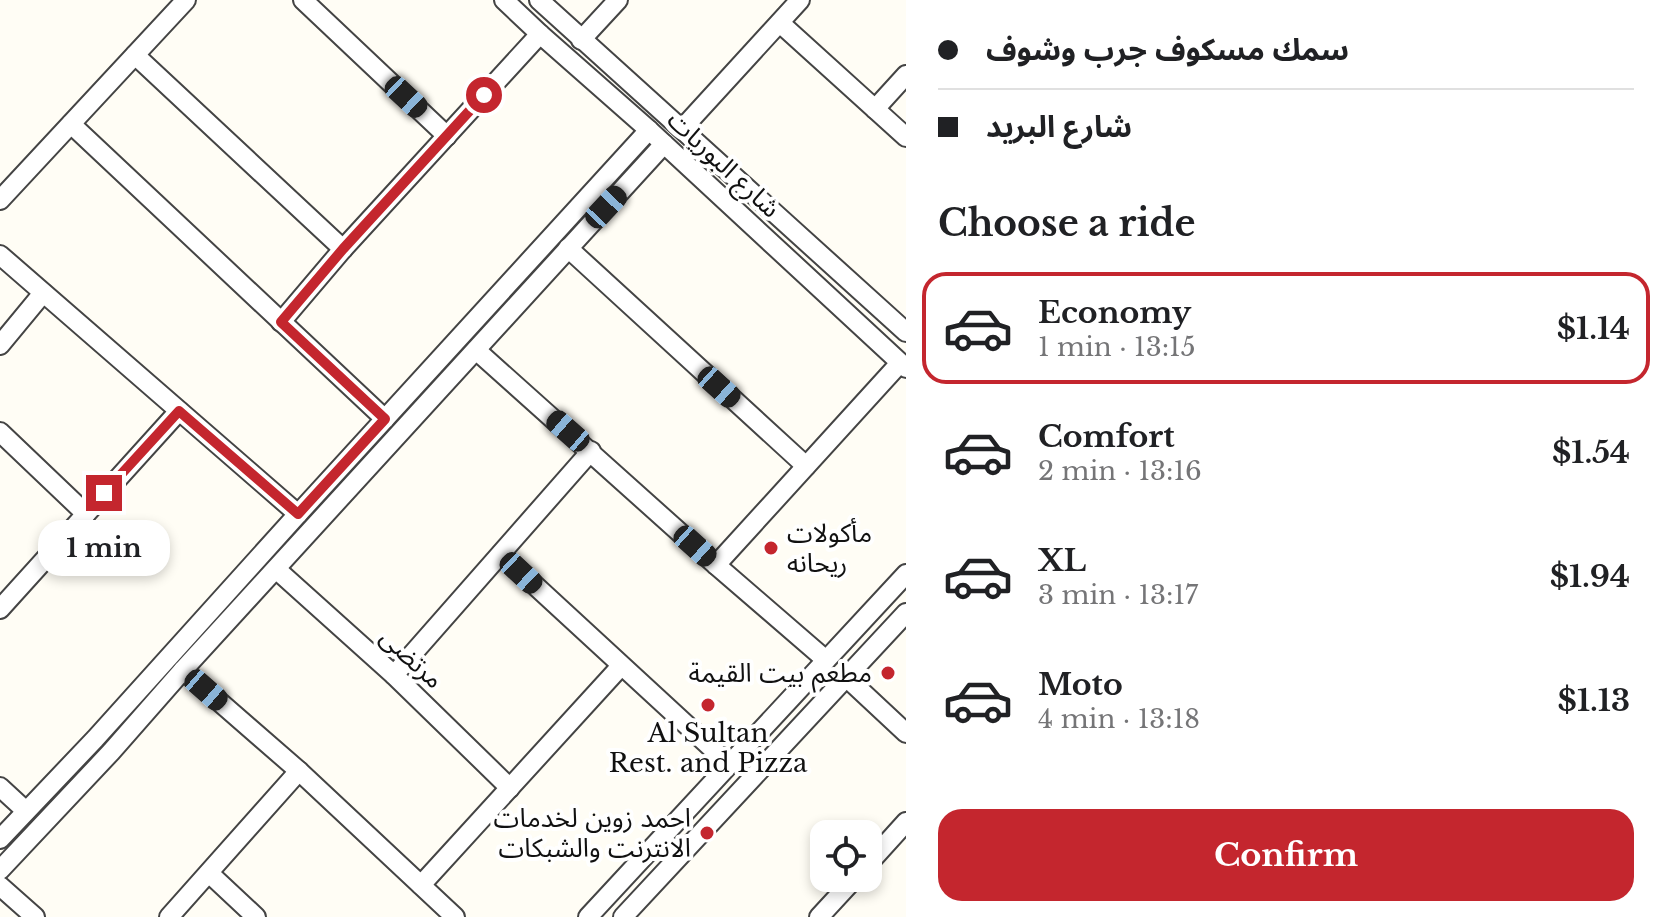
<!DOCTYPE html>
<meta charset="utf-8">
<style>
body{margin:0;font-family:"Libre Baskerville","Noto Sans Arabic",serif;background:#f2f2f2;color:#202124;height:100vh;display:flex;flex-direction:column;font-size:30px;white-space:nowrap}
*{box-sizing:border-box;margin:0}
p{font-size:26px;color:#757577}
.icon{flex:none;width:44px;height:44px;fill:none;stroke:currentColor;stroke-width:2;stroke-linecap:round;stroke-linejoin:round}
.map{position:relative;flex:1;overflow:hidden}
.panel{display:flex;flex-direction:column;background:#fff;width:760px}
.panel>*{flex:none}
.guide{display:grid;align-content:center;height:176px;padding:0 32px;background:#fff}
.buttons{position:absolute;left:810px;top:820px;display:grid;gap:16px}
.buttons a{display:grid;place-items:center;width:72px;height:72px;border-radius:16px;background:#fff;box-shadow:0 4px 12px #0003;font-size:40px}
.end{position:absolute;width:36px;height:36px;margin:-18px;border:10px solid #c4262e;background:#fff;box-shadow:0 0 0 4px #fff}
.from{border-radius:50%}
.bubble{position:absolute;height:56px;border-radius:24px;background:#fff;box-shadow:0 4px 12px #0003;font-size:26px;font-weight:700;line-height:56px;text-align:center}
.car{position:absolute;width:24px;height:48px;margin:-24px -12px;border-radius:10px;box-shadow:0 0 6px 2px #0007;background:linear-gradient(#222 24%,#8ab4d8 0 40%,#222 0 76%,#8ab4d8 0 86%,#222 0)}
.guide b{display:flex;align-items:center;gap:28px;height:76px;font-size:30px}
.guide b+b{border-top:2px solid #e0e0e0}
.guide i{width:20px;height:20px;background:#202124}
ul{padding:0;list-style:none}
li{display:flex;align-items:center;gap:24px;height:112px;margin:0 16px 12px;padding:0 16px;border:4px solid transparent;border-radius:24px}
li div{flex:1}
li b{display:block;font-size:30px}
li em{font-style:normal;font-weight:700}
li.current{border-color:#c4262e}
li>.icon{width:72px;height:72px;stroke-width:1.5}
h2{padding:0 32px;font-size:36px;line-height:96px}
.primary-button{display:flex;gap:16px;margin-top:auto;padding:16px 32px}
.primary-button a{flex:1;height:92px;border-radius:24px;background:#c4262e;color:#fff;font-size:32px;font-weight:700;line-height:92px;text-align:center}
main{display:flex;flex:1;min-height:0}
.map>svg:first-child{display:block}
</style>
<main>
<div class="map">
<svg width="906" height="917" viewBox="0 0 906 917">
<rect width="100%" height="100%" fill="#fffdf5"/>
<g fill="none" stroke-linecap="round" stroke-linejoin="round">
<g stroke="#444" stroke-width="22">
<g id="minor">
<path d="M303,0L447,136"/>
<path d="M504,0L540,34L649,130L906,368"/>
<path d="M539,0L906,332"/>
<path d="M780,23L906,137"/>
<path d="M581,40L618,0"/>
<path d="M135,55L343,249"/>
<path d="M875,109L906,75"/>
<path d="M71,124L385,419"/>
<path d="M682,129L800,0"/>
<path d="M0,200L186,0"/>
<path d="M568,248L806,466"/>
<path d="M0,255L298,514"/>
<path d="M281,322L343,249L540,34"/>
<path d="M0,345L43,293"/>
<path d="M476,350L716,565L826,660"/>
<path d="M0,432L86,514"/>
<path d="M501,554L729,764"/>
<path d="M716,565L900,363"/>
<path d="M276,569L394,675L510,788"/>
<path d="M0,609L179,411"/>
<path d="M183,670L299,771L455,917"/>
<path d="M394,675L591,451"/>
<path d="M846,677L906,733"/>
<path d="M0,787L26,811"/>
<path d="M0,839L95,739L298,514L649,130"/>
<path d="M868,864L906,822"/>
<path d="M0,870L111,752L183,670L664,144"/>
<path d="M210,874L256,917"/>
<path d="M421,885L621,666"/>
<path d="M0,886L35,917"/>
<path d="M169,917L299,771"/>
<path d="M588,917L906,574"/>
<path d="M623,917L906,613"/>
<path d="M819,917L855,878"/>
</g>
</g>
<use href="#minor" stroke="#fff" stroke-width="18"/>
</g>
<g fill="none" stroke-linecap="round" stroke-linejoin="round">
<path stroke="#c4262e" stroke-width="10" d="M104,493L179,411L298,514L385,419L281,322L343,249L484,95"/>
</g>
<g fill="#c4262e" stroke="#fff" stroke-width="3">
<circle cx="771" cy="548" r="8"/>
<circle cx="888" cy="673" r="8"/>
<circle cx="708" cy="705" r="8"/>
<circle cx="707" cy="833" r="8"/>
</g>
<g text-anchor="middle" stroke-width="8" stroke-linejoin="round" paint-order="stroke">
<g font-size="26" fill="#111" stroke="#fff">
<text transform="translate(724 164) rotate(43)" y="9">شارع البوريات</text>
<text transform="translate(412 658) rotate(43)" y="9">مرتضى</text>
</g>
<g font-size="26" fill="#111" stroke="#fff" text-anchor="end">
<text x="787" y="542" text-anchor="start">مأكولات<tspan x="787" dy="30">ريحانه</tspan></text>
<text x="872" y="682">مطعم بيت القيمة</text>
<text x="708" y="742" text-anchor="middle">Al Sultan<tspan x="708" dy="30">Rest. and Pizza</tspan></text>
<text x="691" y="827">احمد زوين لخدمات<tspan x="691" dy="30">الانترنت والشبكات</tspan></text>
</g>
</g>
</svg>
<div class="buttons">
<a><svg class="icon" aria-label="locate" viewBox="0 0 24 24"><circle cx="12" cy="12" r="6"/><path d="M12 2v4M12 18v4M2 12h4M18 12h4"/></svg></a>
</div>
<i class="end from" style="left:484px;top:95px"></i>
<i class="end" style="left:104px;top:493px"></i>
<div class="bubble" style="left:38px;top:520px;width:132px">1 min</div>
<i class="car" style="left:406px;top:97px;rotate:133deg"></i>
<i class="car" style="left:606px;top:207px;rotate:43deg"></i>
<i class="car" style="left:719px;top:387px;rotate:132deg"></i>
<i class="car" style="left:568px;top:431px;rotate:311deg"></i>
<i class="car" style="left:695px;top:546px;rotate:132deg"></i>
<i class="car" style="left:521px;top:573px;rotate:133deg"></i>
<i class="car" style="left:206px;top:690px;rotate:131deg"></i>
</div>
<section class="panel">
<div class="guide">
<b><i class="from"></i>سمك مسكوف جرب وشوف</b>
<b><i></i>شارع البريد</b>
</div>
<h2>Choose a ride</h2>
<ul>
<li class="current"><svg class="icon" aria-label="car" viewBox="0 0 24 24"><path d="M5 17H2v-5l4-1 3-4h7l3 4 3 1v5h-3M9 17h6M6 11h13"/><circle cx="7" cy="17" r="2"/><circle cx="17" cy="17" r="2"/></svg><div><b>Economy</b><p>1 min · 13:15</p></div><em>$1.14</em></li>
<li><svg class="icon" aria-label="car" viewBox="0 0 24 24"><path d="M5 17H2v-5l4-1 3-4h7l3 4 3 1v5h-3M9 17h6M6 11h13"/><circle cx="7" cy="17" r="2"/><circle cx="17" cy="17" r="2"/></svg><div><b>Comfort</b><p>2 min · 13:16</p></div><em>$1.54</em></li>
<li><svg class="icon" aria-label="car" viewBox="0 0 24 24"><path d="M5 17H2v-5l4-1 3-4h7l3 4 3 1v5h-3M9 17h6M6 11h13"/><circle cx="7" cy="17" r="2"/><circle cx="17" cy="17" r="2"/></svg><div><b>XL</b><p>3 min · 13:17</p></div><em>$1.94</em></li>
<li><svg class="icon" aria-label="car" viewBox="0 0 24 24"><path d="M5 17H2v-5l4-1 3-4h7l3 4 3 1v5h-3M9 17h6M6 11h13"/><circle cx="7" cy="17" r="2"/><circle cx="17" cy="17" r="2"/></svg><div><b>Moto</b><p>4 min · 13:18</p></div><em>$1.13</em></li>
</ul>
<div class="primary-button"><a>Confirm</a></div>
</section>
</main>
